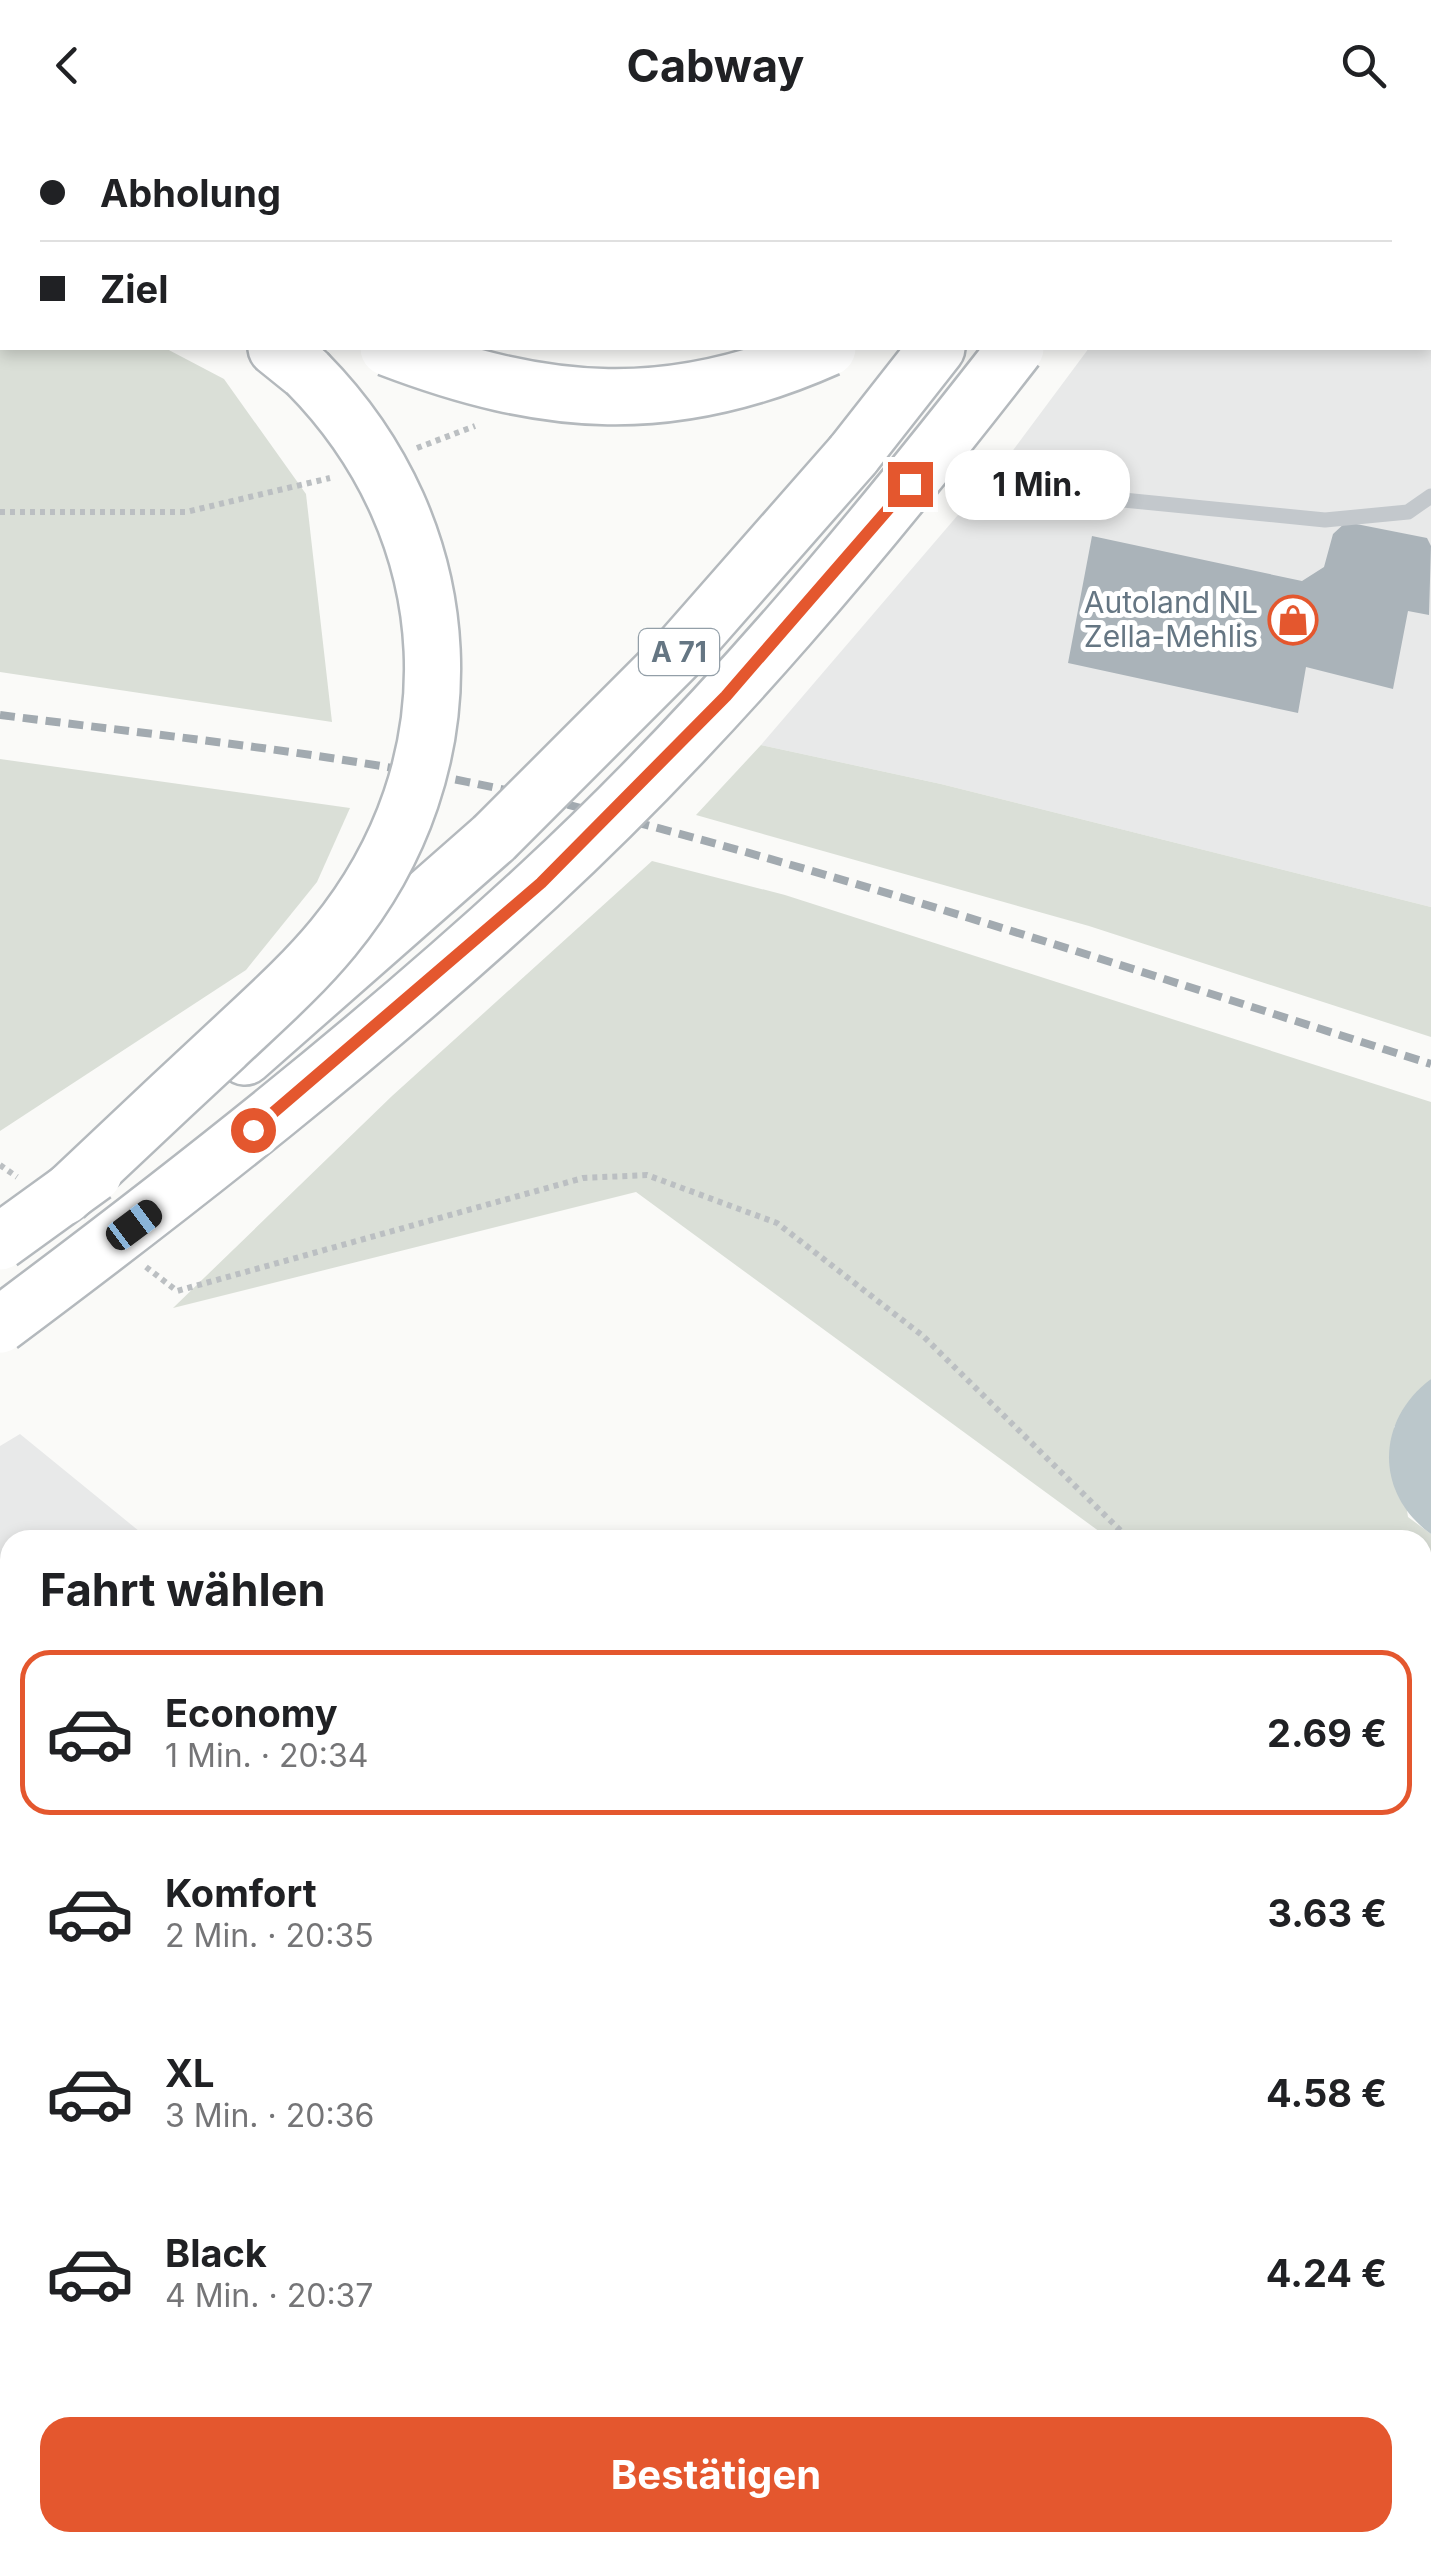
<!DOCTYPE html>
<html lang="de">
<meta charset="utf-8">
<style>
body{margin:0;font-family:Inter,sans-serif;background:#f6f6f6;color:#202124;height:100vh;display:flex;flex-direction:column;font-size:38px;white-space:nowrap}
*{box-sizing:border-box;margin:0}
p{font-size:32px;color:#757577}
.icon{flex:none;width:55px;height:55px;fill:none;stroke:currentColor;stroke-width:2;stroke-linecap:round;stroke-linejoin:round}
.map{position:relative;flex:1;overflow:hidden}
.side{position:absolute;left:0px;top:1400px;width:1432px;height:1022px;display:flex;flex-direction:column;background:#fff;border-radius:30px 30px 0 0;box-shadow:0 5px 15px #0003}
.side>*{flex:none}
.guide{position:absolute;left:0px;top:0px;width:1432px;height:220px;box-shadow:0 5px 15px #0003;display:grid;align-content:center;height:220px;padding:0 40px;background:#fff}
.end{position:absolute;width:45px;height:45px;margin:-22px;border:12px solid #e4572e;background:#fff;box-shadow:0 0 0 5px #fff}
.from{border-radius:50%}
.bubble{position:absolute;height:70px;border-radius:30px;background:#fff;box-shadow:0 5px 15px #0003;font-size:32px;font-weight:700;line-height:70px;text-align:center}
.car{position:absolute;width:30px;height:60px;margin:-30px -15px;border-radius:12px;box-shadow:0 0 8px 2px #0007;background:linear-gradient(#222 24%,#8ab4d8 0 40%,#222 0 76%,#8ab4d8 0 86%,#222 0)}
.guide b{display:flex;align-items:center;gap:35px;height:95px;font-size:38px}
.guide b+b{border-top:2px solid #e0e0e0}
.guide i{width:25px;height:25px;background:#202124}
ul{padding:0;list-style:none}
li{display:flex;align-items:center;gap:30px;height:165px;margin:0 20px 15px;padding:0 20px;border:5px solid transparent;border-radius:30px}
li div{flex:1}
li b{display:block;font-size:38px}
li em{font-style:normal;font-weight:700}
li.active{border-color:#e4572e}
li>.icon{width:90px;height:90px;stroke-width:1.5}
h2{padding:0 40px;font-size:45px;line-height:120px}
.cta{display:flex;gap:20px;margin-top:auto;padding:20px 40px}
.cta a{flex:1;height:115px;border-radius:30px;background:#e4572e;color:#fff;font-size:40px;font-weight:700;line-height:115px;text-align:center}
header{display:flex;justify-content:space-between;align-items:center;height:130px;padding:0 40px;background:#fff;font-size:45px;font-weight:700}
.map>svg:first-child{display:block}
</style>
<header><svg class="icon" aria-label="back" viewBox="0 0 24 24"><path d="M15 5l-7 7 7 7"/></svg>Cabway<svg class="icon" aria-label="search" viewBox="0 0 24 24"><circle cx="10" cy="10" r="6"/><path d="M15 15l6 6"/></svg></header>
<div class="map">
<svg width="1431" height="2421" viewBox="0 0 1431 2421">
<rect width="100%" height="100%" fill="#fafaf8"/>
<g fill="#e8e9e9">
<path d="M1431,208V777L941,654L761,615L1011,323L1089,218H1430Z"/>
<path d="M20,1304L150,1410H10V2412L781,2413L774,2421H0V1316Z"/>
</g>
<g fill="#dadfd7">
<path d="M43,0H895L49,2Z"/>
<path d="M0,131L2,218H165L224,249L306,364L332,592L0,542Z"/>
<path d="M761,615L941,654L1431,777V907L1089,796L696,685Z"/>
<path d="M0,629L350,678L317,752L246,840L0,1001Z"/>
<path d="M652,731L785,765L1431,972V1249L1394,1297L1408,1387L1431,1404V1612L1422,1608V1410H1111L636,1062L173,1178L392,966Z"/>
</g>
<path fill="#bbc7cb" d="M1431,1249V1404C1375,1364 1375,1291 1431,1249Z"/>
<g fill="#aab3b9">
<path d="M1346,392L1427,408L1431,416L1429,485L1408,481L1393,559L1306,537L1298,583L1068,533L1092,406L1302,451L1324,437L1333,404Z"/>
<path d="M0,1638L10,1639V1724L0,1723Z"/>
<path d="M0,1813L10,1815V2130L2,2180Z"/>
<path d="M124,2412H172L170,2421H122Z"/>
<path d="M494,2412H608L618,2421H505Z"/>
<path d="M716,2412H762L755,2421H709Z"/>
</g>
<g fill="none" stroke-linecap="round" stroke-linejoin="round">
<g stroke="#b5babe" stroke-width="52">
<g id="primary">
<path d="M1307,0L1311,2"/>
<path d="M1430,73L1431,74"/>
<path d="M1430,156L1431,157"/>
</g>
</g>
<g stroke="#b4b9bd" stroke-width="60">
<g id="highway">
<path d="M1095,2L1096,0"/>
<path d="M0,61L2,63"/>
<path d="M276,218L307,243"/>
<path d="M853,325L937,218"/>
<path d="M245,927L494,708"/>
</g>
</g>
<g stroke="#bbbfc2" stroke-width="6" stroke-dasharray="5 5" stroke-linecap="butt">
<path d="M417,318L475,296"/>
<path d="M0,382H186L330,348"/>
<path d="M0,1035L17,1047"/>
<path d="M146,1137L177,1161L583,1048L647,1045L777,1093L923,1206L1130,1410"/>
<path d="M1422,1592L1431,1595"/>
<path d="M368,2421L373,2412"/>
</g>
<path stroke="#c3c8cc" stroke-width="15" d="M1093,367L1325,390L1408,382L1431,366"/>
<use href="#primary" stroke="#fff" stroke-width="48"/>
<use href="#highway" stroke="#fff" stroke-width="55"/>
<path stroke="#a2aab0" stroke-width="8" stroke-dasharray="15 8" stroke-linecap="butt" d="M0,585C187,609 377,627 561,673C854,746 1143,843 1431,934"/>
<g stroke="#b4b9bd" stroke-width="60" stroke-linecap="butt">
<g id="highway-bridge">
<path d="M1169,2L1171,0"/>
<path d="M388,218C545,278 671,288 828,218"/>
<path d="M494,708L679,523L853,325"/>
<path d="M64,1067C118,1016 171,966 225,916C262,881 301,847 333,808C475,635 464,402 307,243"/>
<path d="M0,1112L94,1044"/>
<path d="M0,1195C186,1056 369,912 539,755C715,592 870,406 1016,218"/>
</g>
</g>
<use href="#highway-bridge" stroke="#fff" stroke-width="55"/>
</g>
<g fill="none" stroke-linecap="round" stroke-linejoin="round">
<path stroke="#e4572e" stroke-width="12" d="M253,1000L541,753L726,566L910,354"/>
</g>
<defs>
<g id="shop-ring" transform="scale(2.5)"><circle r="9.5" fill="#fff" stroke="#e4572e" stroke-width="1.5"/><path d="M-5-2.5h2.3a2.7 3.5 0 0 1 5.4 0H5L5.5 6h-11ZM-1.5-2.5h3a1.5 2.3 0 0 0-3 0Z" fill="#e4572e"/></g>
</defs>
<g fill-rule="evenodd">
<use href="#shop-ring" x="1293" y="490"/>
</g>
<g text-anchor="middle" stroke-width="10" stroke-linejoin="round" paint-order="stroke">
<rect fill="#fff" stroke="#939fa8" stroke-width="2.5" x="639" y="499" width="80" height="46" rx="8"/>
<g font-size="28" font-weight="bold" fill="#657683">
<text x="679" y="532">A 71</text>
</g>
<g font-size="30" fill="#657683" stroke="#fff" text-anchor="end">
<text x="1258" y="483">Autoland NL<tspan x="1258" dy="34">Zella-Mehlis</tspan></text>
</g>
</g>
</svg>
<i class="end from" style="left:253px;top:1000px"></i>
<i class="end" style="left:910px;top:354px"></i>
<div class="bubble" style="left:945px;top:320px;width:185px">1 Min.</div>
<i class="car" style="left:134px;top:1095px;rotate:53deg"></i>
<div class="guide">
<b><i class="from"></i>Abholung</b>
<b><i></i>Ziel</b>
</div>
<section class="side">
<h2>Fahrt wählen</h2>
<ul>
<li class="active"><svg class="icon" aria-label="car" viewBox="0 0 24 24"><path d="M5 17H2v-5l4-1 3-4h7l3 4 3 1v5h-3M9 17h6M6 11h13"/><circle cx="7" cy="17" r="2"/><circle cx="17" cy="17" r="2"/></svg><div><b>Economy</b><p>1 Min. · 20:34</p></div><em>2.69 €</em></li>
<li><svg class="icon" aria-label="car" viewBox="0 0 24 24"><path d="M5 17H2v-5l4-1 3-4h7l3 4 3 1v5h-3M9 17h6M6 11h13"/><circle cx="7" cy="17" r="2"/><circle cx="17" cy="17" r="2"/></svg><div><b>Komfort</b><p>2 Min. · 20:35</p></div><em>3.63 €</em></li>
<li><svg class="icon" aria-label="car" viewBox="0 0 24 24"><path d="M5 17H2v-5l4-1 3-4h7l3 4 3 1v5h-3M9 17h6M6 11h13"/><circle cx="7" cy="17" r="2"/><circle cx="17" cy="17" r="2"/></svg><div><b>XL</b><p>3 Min. · 20:36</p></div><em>4.58 €</em></li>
<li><svg class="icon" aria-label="car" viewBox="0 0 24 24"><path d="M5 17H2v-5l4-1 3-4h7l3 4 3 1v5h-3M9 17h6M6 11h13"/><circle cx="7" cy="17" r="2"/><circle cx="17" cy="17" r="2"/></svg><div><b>Black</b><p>4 Min. · 20:37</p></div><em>4.24 €</em></li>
</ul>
<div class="cta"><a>Bestätigen</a></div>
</section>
</div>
